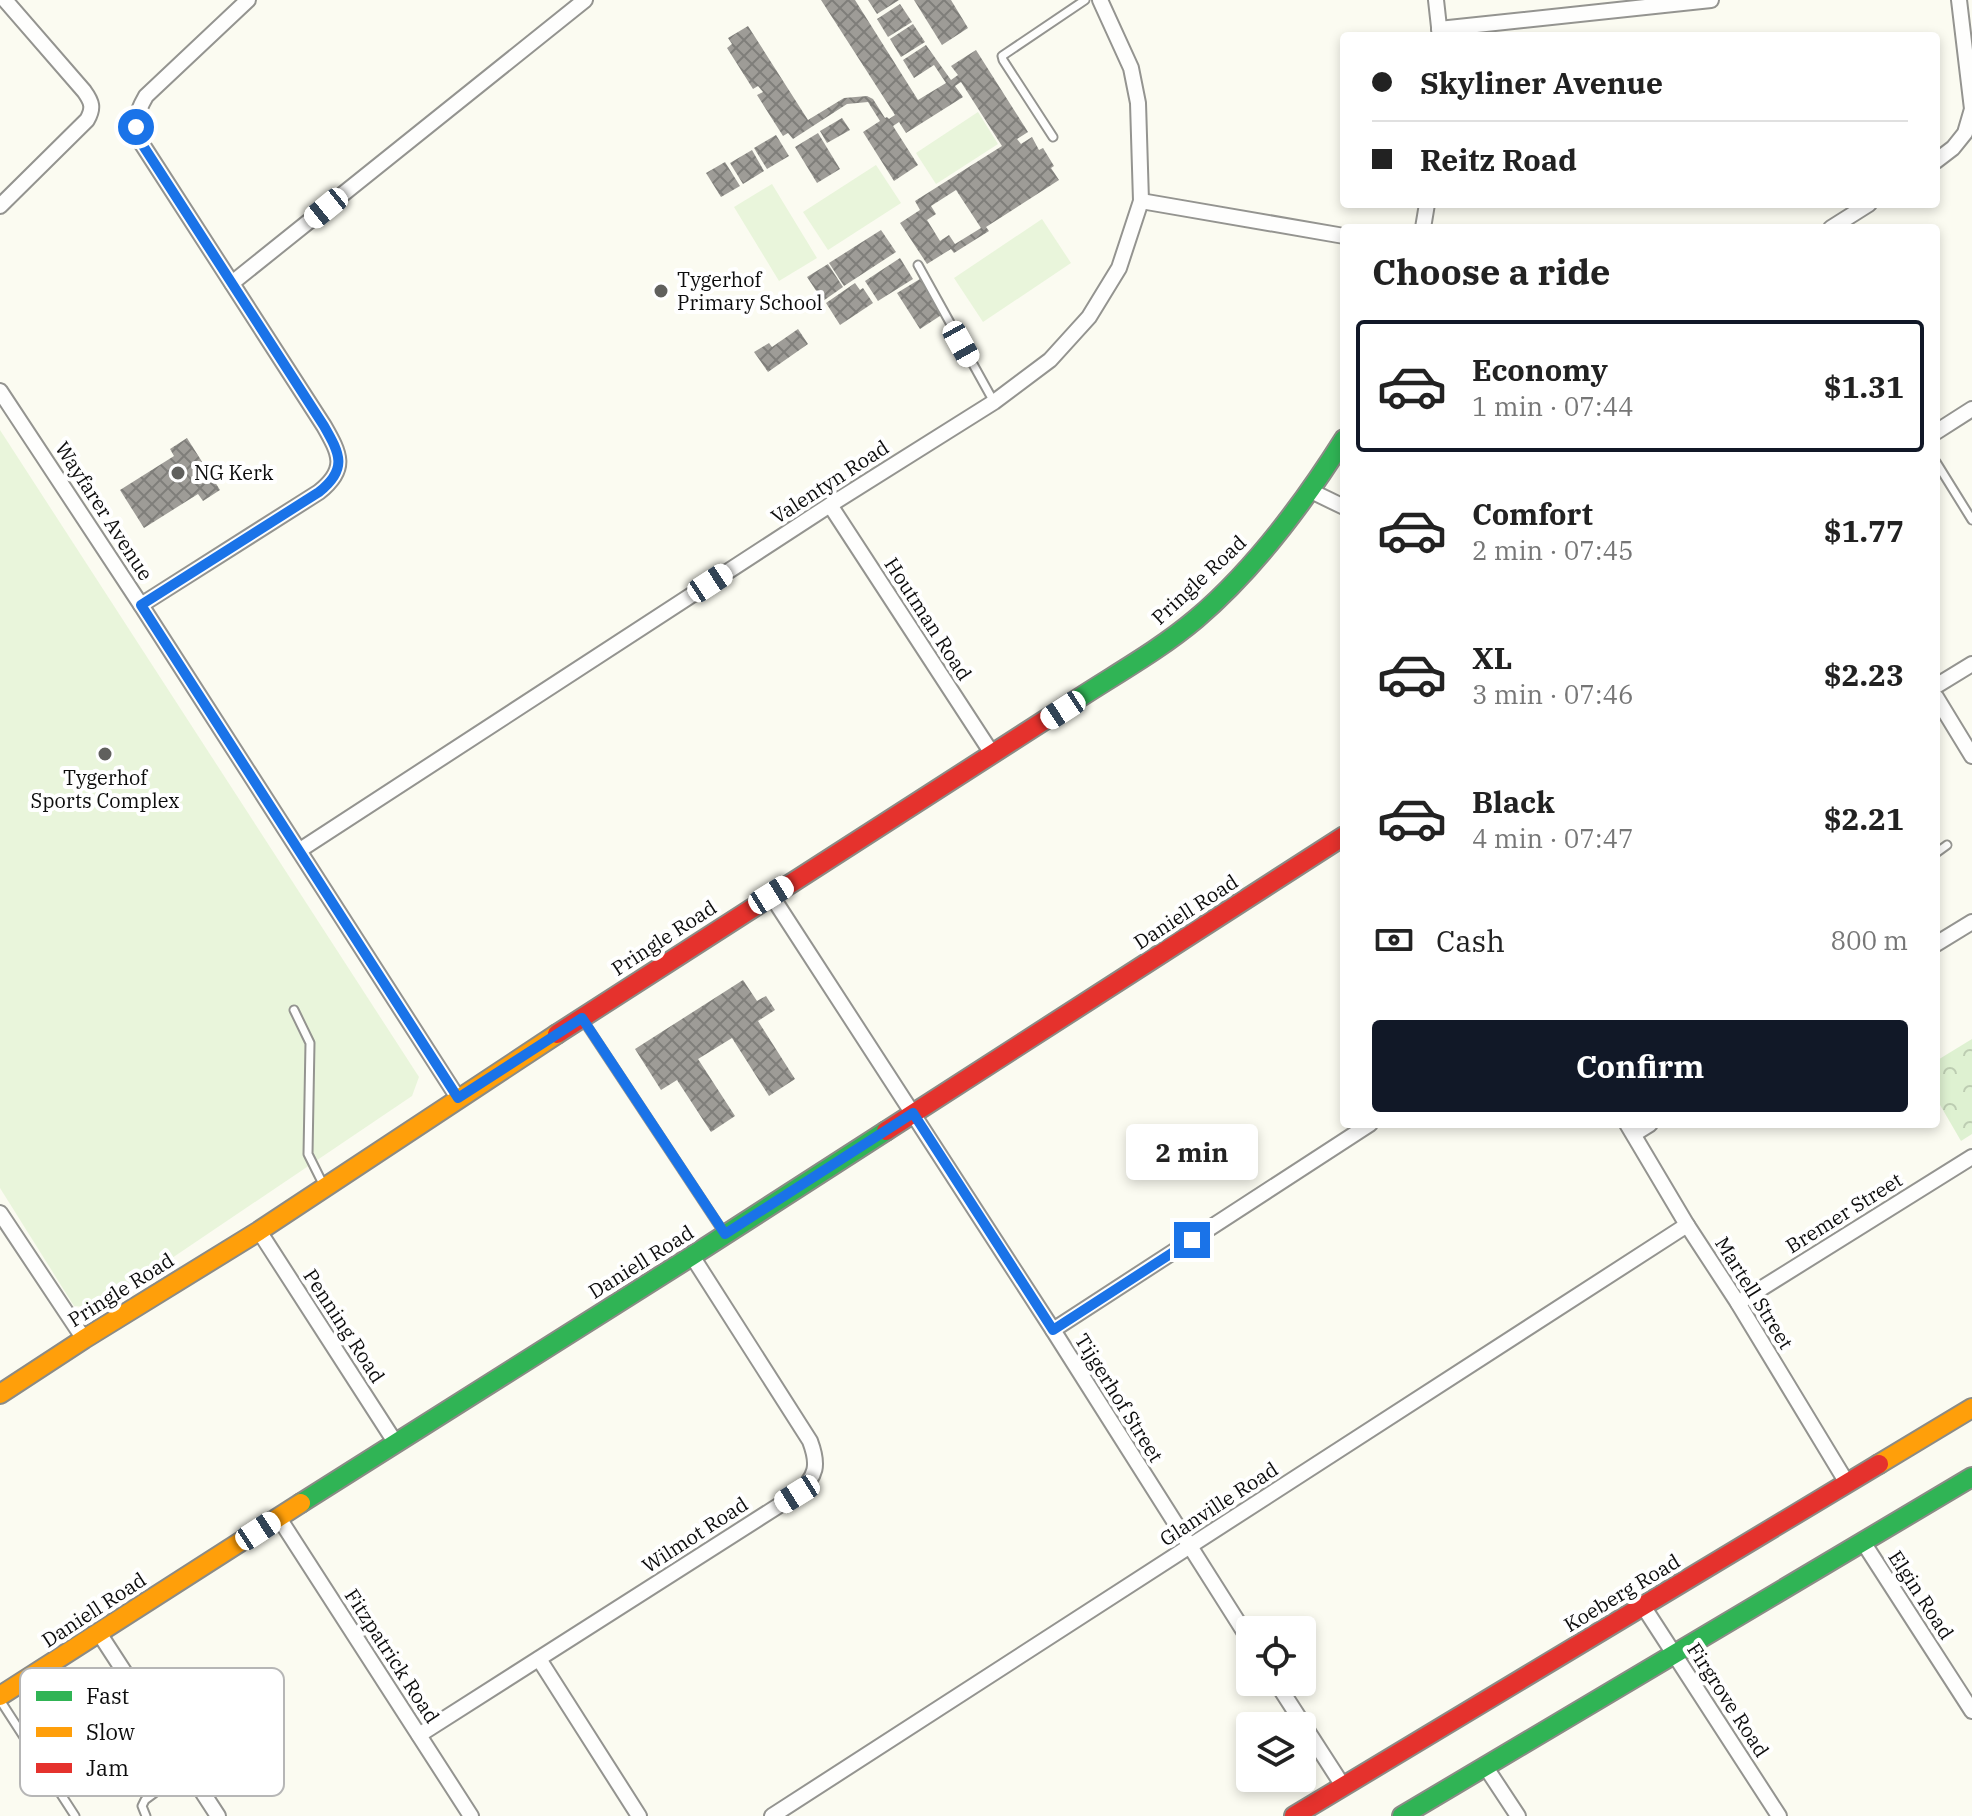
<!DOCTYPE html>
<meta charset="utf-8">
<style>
body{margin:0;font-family:"IBM Plex Serif",serif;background:#f6f6f6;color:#222;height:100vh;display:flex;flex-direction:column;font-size:30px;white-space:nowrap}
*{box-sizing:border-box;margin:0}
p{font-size:26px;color:#767676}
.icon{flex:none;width:44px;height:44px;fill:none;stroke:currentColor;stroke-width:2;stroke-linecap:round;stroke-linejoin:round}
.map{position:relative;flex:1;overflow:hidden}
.panel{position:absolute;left:1340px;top:224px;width:600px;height:904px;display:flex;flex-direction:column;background:#fff;border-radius:8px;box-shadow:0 4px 12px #0003}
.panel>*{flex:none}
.guide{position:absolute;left:1340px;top:32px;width:600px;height:176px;border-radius:8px;box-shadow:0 4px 12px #0003;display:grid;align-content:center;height:176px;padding:0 32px;background:#fff}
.fabs{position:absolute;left:1236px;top:1616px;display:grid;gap:16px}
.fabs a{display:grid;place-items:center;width:80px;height:80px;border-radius:8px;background:#fff;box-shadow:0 4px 12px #0003;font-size:40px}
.end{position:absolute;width:36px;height:36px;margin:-18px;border:10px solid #1a73e8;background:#fff;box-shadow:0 0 0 4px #fff}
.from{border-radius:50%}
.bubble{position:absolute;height:56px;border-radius:8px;background:#fff;box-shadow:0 4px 12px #0003;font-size:26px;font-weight:700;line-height:56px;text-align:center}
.car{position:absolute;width:24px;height:48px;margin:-24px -12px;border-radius:10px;box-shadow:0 0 6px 2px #0007;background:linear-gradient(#fff 24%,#345 0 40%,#fff 0 76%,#345 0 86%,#fff 0)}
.guide b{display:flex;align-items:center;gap:28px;height:76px;font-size:30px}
.guide b+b{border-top:2px solid #e0e0e0}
.guide i{width:20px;height:20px;background:#222}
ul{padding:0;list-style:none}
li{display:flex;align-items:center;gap:24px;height:132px;margin:0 16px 12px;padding:0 16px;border:4px solid transparent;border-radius:8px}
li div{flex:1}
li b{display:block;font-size:30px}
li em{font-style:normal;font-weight:700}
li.on{border-color:#111827}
li>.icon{width:72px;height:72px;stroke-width:1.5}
h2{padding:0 32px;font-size:36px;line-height:96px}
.pay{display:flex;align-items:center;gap:20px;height:88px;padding:0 32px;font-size:30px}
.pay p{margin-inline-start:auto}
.action{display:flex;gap:16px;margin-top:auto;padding:16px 32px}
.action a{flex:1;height:92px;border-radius:8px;background:#111827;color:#fff;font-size:32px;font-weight:700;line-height:92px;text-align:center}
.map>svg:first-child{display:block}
</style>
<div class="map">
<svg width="1972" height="1816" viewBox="0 0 1972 1816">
<defs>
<pattern id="park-crowns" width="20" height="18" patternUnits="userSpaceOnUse" patternTransform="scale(2)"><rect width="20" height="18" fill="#def1d1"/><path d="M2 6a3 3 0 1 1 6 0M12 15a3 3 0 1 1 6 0" fill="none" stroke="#bdcdb2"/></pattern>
<pattern id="building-cross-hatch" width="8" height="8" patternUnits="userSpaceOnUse" patternTransform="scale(2)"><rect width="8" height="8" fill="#9e9c97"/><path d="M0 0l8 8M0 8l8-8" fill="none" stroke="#7f7e7a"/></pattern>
</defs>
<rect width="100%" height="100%" fill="#fbfbf1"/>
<path fill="url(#park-crowns)" d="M1972,1039V1134L1961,1141L1936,1098V1061Z"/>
<g fill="#e9f5db">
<path d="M978,112L998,144L936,184L916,153Z"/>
<path d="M876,165L901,203L828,250L803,212Z"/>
<path d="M772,184L817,258L779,281L734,207Z"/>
<path d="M1042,219L1071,263L983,322L954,278Z"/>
<path d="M0,430L419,1077L412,1096L98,1308L74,1306L0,1188Z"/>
</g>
<g fill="url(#building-cross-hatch)" fill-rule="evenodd">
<path d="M821,0H855L918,100L946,83L934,65L914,78L903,60L926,45L951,80L958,75L951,66L976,50L1028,132L1017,139L1021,144L1032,137L1039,150L1043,148L1054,166L1051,168L1059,180L986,227L989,231L954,253L951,249L927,264L900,223L920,210L915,201L1002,146L961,82L955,86L963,97L906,133L899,122L893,126L918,165L894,181L863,132L880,121L868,102L847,104L793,139L788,133L783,136L757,95L763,92L758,86L753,89L727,48L732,44L728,38L748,26L808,120L844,98L867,96L873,99L885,118L887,117L889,119L895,115ZM956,190L981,228L955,244L949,235L940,241L927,220L936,214L931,206Z"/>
<path d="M868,0H899L877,14Z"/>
<path d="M914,0H951L968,28L942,45Z"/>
<path d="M900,4L912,22L888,37L877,19Z"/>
<path d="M913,24L925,42L901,57L890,39Z"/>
<path d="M842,118L850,130L827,143L820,131Z"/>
<path d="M818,133L840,169L817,183L795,147Z"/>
<path d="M776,135L789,156L767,169L754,148Z"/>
<path d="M752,150L764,171L743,184L730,163Z"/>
<path d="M725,162L740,186L721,197L706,173Z"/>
<path d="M881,230L896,252L844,286L829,263Z"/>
<path d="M900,258L913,279L878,301L865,281Z"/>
<path d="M828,264L843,287L823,301L807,277Z"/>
<path d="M920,279L943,314L920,329L897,293Z"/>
<path d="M855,283L860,290L863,288L873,303L840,325L826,303Z"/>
<path d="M798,329L808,344L768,372L754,352L769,343L772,347Z"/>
<path d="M187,438L220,490L203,501L198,494L144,528L120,490L174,456L170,449Z"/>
<path d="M743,980L757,1001L766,996L775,1010L758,1021L795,1079L769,1096L732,1038L698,1059L735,1116L711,1132L677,1080L661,1090L635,1049Z"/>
</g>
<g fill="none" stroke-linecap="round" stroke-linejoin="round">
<g stroke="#949490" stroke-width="11">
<g id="lane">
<path d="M1053,137L1003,60L1002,56L1085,0"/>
<path d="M918,265L994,402"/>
<path d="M1936,462L1972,520"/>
<path d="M1936,853L1947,845"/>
<path d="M294,1010L310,1043L308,1154L323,1184"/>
<path d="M583,1020L724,1233"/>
<path d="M0,1700L75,1816"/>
<path d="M83,1768L156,1723"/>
<path d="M146,1816L142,1806L145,1800L187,1769"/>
</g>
</g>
<g stroke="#949490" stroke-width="18">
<g id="street">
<path d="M1436,0L1440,36"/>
<path d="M1439,29L1711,0"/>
<path d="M1936,161L1953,148L1965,133L1972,109L1959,0"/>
<path d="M1141,201L1344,236"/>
<path d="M0,206L87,120C94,108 92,102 84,91L5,0"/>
<path d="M1423,228L1427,204"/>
<path d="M1831,228L1869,204"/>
<path d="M232,283L585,0"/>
<path d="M0,391L141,605L458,1098"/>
<path d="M1936,432L1972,409"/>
<path d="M1311,491L1344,507"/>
<path d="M830,505L993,755"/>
<path d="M141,605L319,492C348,469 340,454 324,426L142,144C134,122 134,117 146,96L248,0"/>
<path d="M1936,686L1972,664"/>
<path d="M1936,697L1972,756"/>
<path d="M300,850L830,505L994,402L1050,360L1089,317L1119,268L1141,201L1138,103L1131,68L1100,0"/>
<path d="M771,895L1053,1330L1250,1641"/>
<path d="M1936,944L1972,922"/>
<path d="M1627,1124L1687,1225L1738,1303L1847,1483"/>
<path d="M1634,1134L1650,1124"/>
<path d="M0,1213L84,1339"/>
<path d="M259,1231L395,1442"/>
<path d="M1738,1303L1972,1157"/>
<path d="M1053,1330L1370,1124"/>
<path d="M279,1518L471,1816"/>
<path d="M1863,1542L1972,1711"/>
<path d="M1643,1606L1779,1816"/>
<path d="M99,1633L218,1816"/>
<path d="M539,1659L639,1816"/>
<path d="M1276,1682L1343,1786"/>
<path d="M419,1735L797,1494C817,1476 819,1465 810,1441L692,1256"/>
<path d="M1485,1766L1518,1816"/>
<path d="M772,1816L1687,1225"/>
</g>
</g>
<g stroke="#8b8b86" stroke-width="22">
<g id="fast">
<path d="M1073,702C1114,675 1158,651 1196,619C1255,569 1303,504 1344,439"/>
<path d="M301,1503L692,1256L886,1131"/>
<path d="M1402,1816L1972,1477"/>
</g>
</g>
<g stroke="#8b8b86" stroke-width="22">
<g id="slow">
<path d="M0,1394L84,1339L259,1231L557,1034"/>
<path d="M1879,1464L1972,1408"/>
<path d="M0,1696L301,1503"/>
</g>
</g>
<g stroke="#8b8b86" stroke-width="22">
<g id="jam">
<path d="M557,1034L1073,702"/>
<path d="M886,1131L1344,836"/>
<path d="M1294,1816L1879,1464"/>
</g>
</g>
<use href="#lane" stroke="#fefefd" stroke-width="7"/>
<use href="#street" stroke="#fefefd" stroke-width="14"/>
<use href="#fast" stroke="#30b455" stroke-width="18"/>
<use href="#slow" stroke="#ff9f0a" stroke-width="18"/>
<use href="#jam" stroke="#e5322d" stroke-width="18"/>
</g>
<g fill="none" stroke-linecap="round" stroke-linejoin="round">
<path stroke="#1a73e8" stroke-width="10" d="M136,127L142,144L324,426C340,454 348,469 319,492L141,605L458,1098L582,1018L725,1234L913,1113L1053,1330L1192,1240"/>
</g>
<g fill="#60605d" stroke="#fff" stroke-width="3">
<circle cx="661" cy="291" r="8"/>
<circle cx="178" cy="473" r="8"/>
<circle cx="105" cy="754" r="8"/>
</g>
<g text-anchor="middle" stroke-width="8" stroke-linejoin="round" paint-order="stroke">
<g font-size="20" fill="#0d0d0d" stroke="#fff" text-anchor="start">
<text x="677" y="287">Tygerhof<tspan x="677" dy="23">Primary School</tspan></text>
<text x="194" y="480">NG Kerk</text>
<text x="105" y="785" text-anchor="middle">Tygerhof<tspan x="105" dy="23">Sports Complex</tspan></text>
</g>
<g font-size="20" fill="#0d0d0d" stroke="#fff">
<text transform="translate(830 482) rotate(-33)" y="7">Valentyn Road</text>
<text transform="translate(104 511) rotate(57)" y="7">Wayfarer Avenue</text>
<text transform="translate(1199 580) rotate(-43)" y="7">Pringle Road</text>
<text transform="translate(928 619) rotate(57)" y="7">Houtman Road</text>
<text transform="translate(1186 912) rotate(-33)" y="7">Daniell Road</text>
<text transform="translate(664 938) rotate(-33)" y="7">Pringle Road</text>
<text transform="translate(1844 1213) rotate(-32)" y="7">Bremer Street</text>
<text transform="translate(641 1262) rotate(-32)" y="7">Daniell Road</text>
<text transform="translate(121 1290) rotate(-32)" y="7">Pringle Road</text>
<text transform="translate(1754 1293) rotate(58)" y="7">Martell Street</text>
<text transform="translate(344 1326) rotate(57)" y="7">Penning Road</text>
<text transform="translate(1119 1398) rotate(58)" y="7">Tijgerhof Street</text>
<text transform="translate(1219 1504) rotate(-33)" y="7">Glanville Road</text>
<text transform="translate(695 1535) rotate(-33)" y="7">Wilmot Road</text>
<text transform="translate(1622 1593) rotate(-31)" y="7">Koeberg Road</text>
<text transform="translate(1921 1595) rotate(57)" y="7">Elgin Road</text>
<text transform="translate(94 1610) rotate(-33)" y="7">Daniell Road</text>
<text transform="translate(392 1656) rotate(57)" y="7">Fitzpatrick Road</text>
<text transform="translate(1728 1700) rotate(57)" y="7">Firgrove Road</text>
</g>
</g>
<rect x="20" y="1668" width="264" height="128" rx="12" fill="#fff" stroke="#b6b6b6" stroke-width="2"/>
<rect x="36" y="1691" width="36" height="10" fill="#30b455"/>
<rect x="36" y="1727" width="36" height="10" fill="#ff9f0a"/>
<rect x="36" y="1763" width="36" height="10" fill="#e5322d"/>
<g font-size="22" fill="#0d0d0d">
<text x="86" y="1704">Fast</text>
<text x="86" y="1740">Slow</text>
<text x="86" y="1776">Jam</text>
</g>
</svg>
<div class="fabs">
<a><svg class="icon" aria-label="locate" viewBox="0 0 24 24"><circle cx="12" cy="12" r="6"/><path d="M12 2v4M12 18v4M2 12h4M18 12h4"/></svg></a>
<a><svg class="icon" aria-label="layers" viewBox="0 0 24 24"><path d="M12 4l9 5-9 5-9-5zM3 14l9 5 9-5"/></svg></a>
</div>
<i class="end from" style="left:136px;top:127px"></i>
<i class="end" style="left:1192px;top:1240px"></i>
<div class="bubble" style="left:1126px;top:1124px;width:132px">2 min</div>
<i class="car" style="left:326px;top:208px;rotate:231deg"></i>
<i class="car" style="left:961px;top:344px;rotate:151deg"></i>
<i class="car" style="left:710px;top:583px;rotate:57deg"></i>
<i class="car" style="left:1063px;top:710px;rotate:237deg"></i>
<i class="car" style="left:771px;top:895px;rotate:58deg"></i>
<i class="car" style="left:797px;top:1494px;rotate:238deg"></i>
<i class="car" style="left:258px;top:1531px;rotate:57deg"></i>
<div class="guide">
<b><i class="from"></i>Skyliner Avenue</b>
<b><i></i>Reitz Road</b>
</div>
<section class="panel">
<h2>Choose a ride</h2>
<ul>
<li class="on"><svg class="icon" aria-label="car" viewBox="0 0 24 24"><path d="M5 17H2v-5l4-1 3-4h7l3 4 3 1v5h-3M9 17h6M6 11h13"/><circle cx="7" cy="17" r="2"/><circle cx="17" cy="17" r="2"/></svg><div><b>Economy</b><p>1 min · 07:44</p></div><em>$1.31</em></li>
<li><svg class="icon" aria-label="car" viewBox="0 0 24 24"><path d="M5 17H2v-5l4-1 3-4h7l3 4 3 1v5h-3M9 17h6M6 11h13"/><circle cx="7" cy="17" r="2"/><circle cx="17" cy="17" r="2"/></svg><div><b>Comfort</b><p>2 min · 07:45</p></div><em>$1.77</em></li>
<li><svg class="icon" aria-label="car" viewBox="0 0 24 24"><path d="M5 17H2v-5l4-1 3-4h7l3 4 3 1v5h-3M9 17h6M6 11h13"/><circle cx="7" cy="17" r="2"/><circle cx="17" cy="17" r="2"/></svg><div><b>XL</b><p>3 min · 07:46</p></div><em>$2.23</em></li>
<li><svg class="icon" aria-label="car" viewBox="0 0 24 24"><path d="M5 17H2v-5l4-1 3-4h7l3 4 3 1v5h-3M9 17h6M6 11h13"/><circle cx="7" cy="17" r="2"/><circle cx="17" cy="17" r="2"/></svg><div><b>Black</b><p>4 min · 07:47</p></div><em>$2.21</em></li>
</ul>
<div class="pay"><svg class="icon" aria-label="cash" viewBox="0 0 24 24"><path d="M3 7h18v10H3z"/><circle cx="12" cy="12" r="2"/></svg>Cash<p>800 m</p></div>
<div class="action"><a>Confirm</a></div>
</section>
</div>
